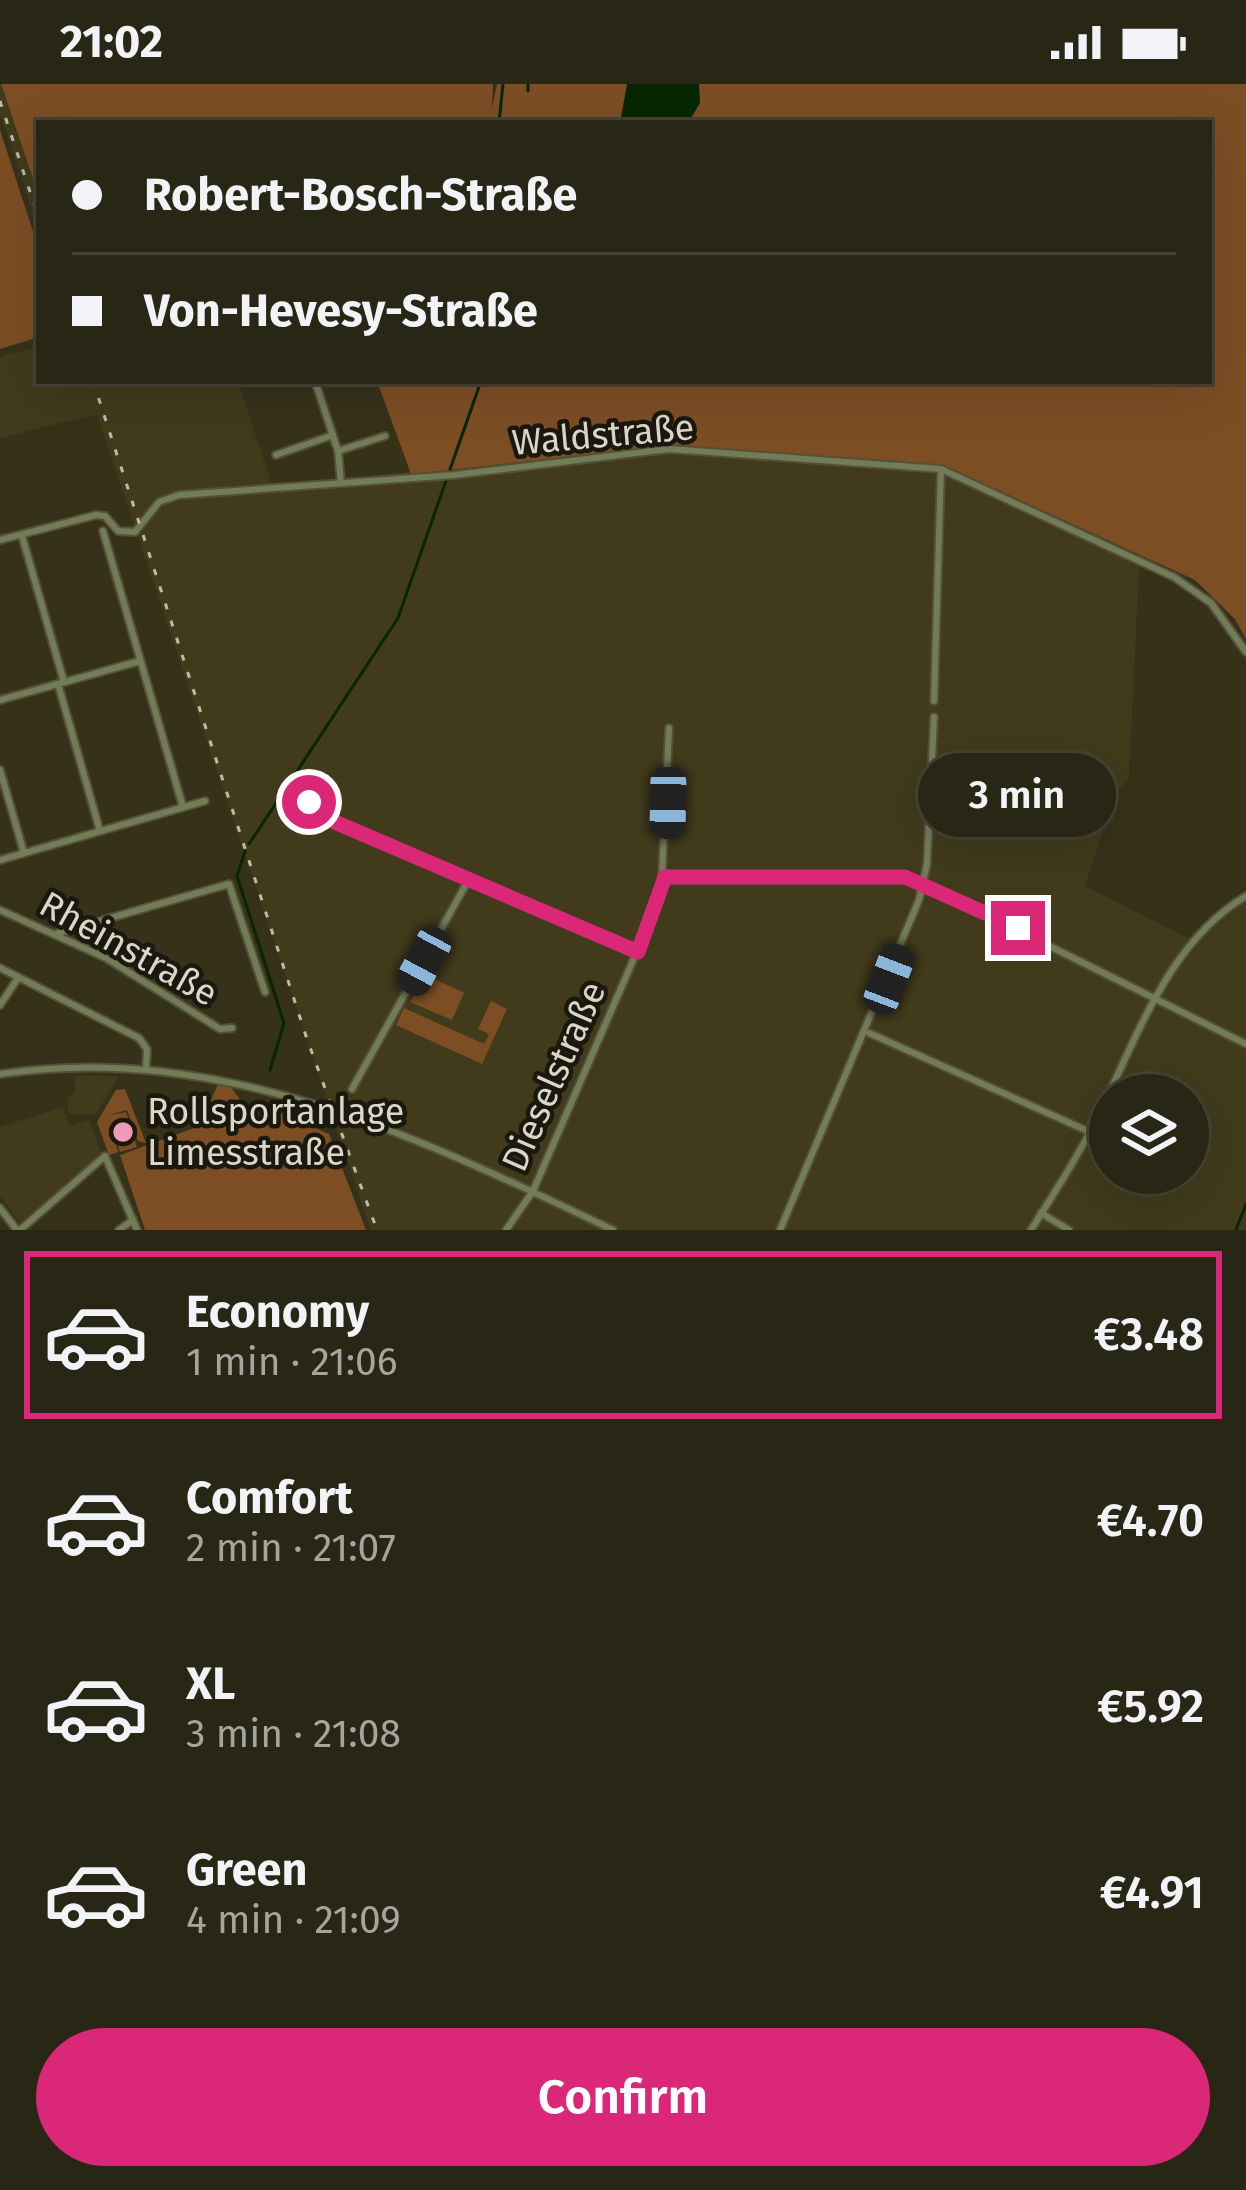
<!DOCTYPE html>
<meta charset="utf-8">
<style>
body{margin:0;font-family:"Fira Sans",sans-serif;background:#343222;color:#f1f3f6;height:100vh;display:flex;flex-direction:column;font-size:45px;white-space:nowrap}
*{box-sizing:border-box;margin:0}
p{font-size:39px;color:#a5a5a0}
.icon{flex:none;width:66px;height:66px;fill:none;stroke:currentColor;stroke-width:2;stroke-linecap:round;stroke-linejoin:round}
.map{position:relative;height:1146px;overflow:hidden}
.sheet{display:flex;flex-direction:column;background:#282614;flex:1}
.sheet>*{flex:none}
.banner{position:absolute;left:36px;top:36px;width:1176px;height:264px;border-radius:0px;box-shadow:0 12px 48px #0002,0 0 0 3px #444334;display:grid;align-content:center;height:264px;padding:0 36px;background:#282614}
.buttons{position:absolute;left:1089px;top:990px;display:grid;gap:24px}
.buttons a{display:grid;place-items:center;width:120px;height:120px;border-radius:50%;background:#282614;box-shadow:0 12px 48px #0002,0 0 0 3px #444334;font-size:60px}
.end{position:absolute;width:54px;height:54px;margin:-27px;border:15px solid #db2777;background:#fff;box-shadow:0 0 0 6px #fff}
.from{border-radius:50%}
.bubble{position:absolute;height:84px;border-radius:42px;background:#282614;box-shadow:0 12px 48px #0002,0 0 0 3px #444334;font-size:39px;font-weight:600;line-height:84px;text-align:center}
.car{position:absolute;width:36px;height:72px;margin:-36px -18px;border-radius:15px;box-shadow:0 0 9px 3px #0007;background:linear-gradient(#222 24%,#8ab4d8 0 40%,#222 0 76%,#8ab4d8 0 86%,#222 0)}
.banner b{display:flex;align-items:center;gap:42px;height:114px;font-size:45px}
.banner b+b{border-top:3px solid #444334}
.banner i{width:30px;height:30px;background:#f1f3f6}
ul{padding:21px 0 0;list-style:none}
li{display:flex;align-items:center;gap:36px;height:168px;margin:0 24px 18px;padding:0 12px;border:6px solid transparent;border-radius:0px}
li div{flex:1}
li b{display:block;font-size:45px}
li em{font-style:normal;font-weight:600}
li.selected{border-color:#db2777}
li>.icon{width:108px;height:108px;stroke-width:1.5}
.cta{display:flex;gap:24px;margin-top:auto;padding:24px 36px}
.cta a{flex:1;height:138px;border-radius:72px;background:#db2777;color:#fff;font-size:48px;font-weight:600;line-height:138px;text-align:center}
.status{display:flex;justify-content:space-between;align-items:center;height:84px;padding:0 60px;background:#282614;direction:ltr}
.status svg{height:33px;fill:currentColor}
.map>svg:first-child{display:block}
</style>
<div class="status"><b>21:02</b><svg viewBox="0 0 49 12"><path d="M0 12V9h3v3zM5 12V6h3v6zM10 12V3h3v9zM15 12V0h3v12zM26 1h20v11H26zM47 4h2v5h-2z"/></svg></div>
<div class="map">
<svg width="1246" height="1146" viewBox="0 0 1246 1146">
<rect width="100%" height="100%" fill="#36321a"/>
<g fill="#413b1c" fill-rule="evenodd">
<path d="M0,0L39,113V147L0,29Z"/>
<path d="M39,262V297H238L272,402L675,361L950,384L1156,475L1158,479L1139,483L1129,695L1114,713L1085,802L1188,854L1246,807V1146H371L97,330L0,354V273ZM1110,1011H1188V1089H1110Z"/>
<path d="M75,992H119L95,1031L69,1030L67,1013L75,1009Z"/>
<path d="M63,1023L69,1042L89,1036L102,1072L22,1141L0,1112V1043Z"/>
</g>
<g fill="#7d4e24">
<path d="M1,0H493L492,24L497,0H1246V555L1235,535L1195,496L950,384L675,361L411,390L377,297H1209V39H39V113Z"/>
<path d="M0,46L39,166V253L0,265Z"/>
<path d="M426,891L464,909L452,936L410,918Z"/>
<path d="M491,917L507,925L482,980L396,941L404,924L484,960L489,950L478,945Z"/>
<path d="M218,1000L230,1002L244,1021L276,1027L329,1050L366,1146H145L120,1071L200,1042Z"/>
<path d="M125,1005L146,1059L138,1057L127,1026L107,1032L126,1028L137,1063L120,1068L112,1046L118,1068L109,1071L97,1038L116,1006Z"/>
</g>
<path fill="#072701" d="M627,0H699L700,19L688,39H620Z"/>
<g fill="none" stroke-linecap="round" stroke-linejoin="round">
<g stroke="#072701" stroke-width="3">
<path d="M528,7V0"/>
<path d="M499,39L503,0"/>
<path d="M249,760L398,534L481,297"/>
<path d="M245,767L237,792L284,939L270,986"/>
<path d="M1236,1146L1246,1120"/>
</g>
<g stroke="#54503a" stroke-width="10">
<g id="minor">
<path d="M315,297L338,367L341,399"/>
<path d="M338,367L385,352"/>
<path d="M276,371L333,351"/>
<path d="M103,447L183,723"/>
<path d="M22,452L64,598"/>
<path d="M0,456L96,431L105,432L118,447L135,448L159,418L179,411L454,391L669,365L941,385L1174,493L1211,519L1246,568"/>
<path d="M58,600L100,747"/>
<path d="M0,616L140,577"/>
<path d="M934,617L941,385"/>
<path d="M0,686L24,769"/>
<path d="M309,718L317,730L637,868"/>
<path d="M0,776L205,717"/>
<path d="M665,792L913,794L1246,960"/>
<path d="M0,826L106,874L220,945L232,944"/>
<path d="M58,849L229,800L265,908"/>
<path d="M0,884L139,954L147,965L146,985"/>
<path d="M0,921L18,894"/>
<path d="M869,949L1090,1048"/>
<path d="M0,990C219,957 421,1054 613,1146"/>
<path d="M352,1005L469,795"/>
<path d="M0,1124L17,1146"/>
<path d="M1041,1129L1069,1146"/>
<path d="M20,1146L105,1072L137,1146"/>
<path d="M119,1146L133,1136"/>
<path d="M506,1146L533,1107L661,812L669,644"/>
<path d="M780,1146L919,816L927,780L934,633"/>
<path d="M1031,1146C1052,1112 1075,1078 1093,1042C1135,961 1165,860 1246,812"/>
</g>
</g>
<use href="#minor" stroke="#727c56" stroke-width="6"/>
<g stroke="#bdbaaa" stroke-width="3" stroke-dasharray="6 12" stroke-linecap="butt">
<path d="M0,17L39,135"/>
<path d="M93,297L307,955L377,1146"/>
</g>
</g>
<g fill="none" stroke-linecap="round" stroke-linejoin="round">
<path stroke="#db2777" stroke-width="15" d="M309,718L316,730L638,868L665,793H905L1018,844"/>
</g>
<circle fill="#f09ab6" stroke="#1b190f" stroke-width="4.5" cx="123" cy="1048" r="12"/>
<g text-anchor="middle" stroke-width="9" stroke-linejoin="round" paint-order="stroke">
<g font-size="36" fill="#dad7c9" stroke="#1b190f">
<text transform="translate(603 350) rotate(-5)" y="13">Waldstraße</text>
<text transform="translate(129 864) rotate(29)" y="13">Rheinstraße</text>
<text transform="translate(553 992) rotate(-66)" y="13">Dieselstraße</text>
</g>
<g font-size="36" fill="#dad7c9" stroke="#1b190f" text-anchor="start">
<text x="147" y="1040">Rollsportanlage<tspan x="147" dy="41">Limesstraße</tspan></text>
</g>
</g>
</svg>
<div class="buttons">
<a><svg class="icon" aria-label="layers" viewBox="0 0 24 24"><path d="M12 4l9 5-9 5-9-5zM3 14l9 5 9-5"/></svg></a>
</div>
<i class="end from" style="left:309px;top:718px"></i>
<i class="end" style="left:1018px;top:844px"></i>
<div class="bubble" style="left:918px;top:669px;width:198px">3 min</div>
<i class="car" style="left:668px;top:719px;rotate:181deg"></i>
<i class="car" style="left:424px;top:877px;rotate:208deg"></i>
<i class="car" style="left:889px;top:895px;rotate:21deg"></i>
<div class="banner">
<b><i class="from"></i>Robert-Bosch-Straße</b>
<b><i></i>Von-Hevesy-Straße</b>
</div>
</div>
<section class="sheet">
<ul>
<li class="selected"><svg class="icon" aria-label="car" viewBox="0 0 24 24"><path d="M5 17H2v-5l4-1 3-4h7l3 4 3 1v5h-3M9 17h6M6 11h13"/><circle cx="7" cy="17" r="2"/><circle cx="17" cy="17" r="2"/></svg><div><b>Economy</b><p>1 min · 21:06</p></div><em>€3.48</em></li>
<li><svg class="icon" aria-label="car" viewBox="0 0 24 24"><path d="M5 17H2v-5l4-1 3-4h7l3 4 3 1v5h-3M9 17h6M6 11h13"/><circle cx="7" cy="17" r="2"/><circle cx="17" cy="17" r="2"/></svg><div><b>Comfort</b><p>2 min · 21:07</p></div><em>€4.70</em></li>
<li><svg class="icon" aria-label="car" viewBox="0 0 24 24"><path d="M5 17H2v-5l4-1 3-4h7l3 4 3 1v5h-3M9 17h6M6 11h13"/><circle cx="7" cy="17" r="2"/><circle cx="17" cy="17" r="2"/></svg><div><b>XL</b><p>3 min · 21:08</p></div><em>€5.92</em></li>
<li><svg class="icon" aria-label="car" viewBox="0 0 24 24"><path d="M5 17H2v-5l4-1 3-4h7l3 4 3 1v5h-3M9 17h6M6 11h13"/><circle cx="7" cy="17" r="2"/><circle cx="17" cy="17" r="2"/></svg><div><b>Green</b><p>4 min · 21:09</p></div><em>€4.91</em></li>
</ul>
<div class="cta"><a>Confirm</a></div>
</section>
